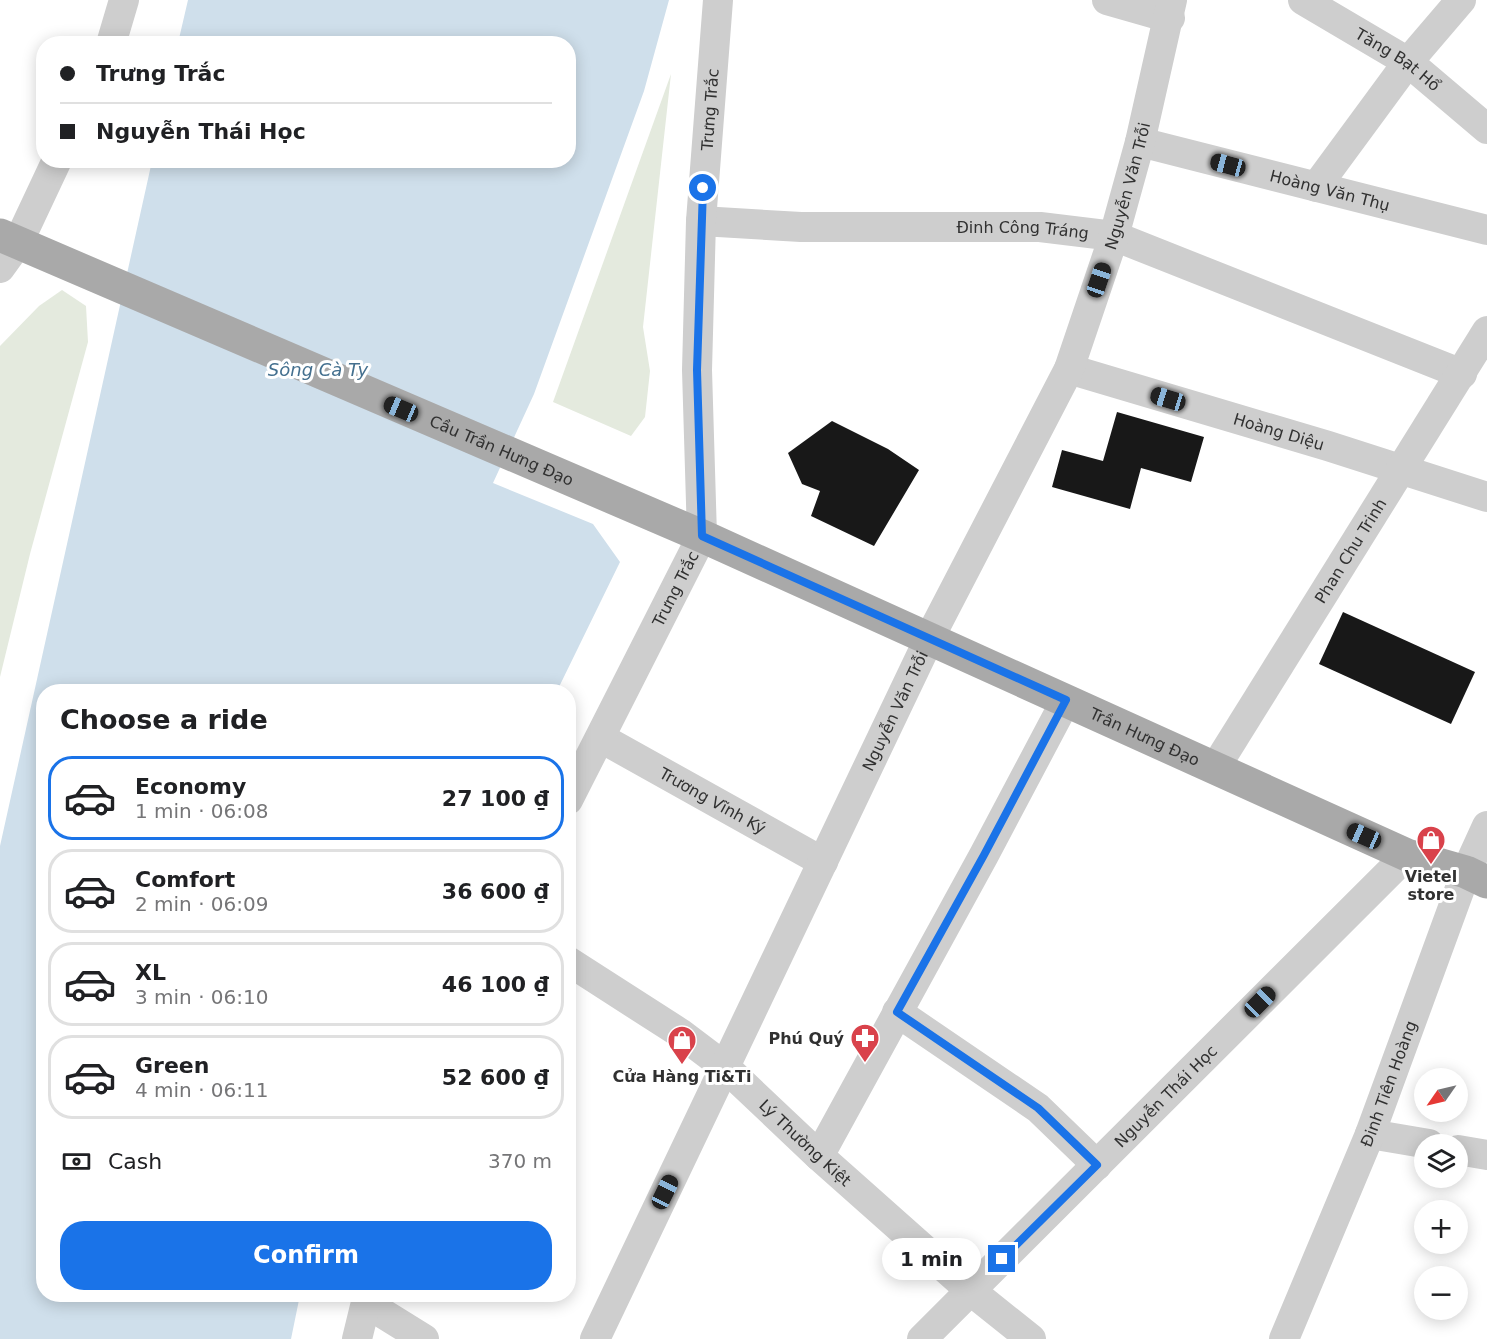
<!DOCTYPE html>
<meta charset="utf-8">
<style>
body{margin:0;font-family:"DejaVu Sans",sans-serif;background:#f2f2f2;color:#202124;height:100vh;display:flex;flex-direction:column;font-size:22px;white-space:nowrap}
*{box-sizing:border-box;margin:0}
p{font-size:20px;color:#757577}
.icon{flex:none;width:33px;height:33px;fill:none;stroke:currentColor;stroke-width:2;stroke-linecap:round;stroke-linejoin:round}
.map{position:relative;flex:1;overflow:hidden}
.drawer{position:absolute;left:36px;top:684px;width:540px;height:618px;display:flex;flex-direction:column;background:#fff;border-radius:24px;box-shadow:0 3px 15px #0003}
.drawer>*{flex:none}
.guide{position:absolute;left:36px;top:36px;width:540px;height:132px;border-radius:24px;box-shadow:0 3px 15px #0003;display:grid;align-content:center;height:132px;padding:0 24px;background:#fff}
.needle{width:39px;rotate:236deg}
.fabs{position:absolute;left:1414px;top:1068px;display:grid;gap:12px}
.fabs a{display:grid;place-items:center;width:54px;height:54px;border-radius:50%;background:#fff;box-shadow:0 3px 15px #0003;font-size:30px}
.end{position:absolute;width:27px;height:27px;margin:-14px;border:8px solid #1a73e8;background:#fff;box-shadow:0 0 0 3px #fff}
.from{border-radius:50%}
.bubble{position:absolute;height:42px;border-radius:21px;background:#fff;box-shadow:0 3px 15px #0003;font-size:20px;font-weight:600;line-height:42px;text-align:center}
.car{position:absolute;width:18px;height:36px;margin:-18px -9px;border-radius:8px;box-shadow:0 0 4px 2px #0007;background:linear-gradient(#222 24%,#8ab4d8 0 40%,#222 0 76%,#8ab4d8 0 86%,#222 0)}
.guide b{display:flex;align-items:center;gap:21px;height:57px;font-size:22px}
.guide b+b{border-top:2px solid #e0e0e0}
.guide i{width:15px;height:15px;background:#202124}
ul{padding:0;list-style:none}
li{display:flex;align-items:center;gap:18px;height:84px;margin:0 12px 9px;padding:0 12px;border:3px solid #e0e0e0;border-radius:24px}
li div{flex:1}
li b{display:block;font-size:22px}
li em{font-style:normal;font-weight:600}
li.current{border-color:#1a73e8}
li>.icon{width:54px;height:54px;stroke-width:1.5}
h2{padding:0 24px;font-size:27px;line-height:72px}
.pay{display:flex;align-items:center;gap:15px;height:66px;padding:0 24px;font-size:22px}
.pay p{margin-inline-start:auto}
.action{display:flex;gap:12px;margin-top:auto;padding:12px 24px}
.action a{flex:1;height:69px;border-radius:24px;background:#1a73e8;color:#fff;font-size:24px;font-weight:600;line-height:69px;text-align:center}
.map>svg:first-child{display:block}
</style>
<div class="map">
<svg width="1487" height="1339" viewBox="0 0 1487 1339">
<rect width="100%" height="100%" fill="#fff"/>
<g fill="#e4eade">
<path d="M671,74L643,327L650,371L645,417L631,436L553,402Z"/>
<path d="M62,290L86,306L88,342L30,554L0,677V346L39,306Z"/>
</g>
<path fill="#cfdfeb" d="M188,0H669L644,91L534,394L493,483L593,524L620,562L557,691L44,692V1294L300,1295L291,1339H0V846L152,161L568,160V44L178,43Z"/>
<g fill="#181818">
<path d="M1117,412L1204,437L1191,482L1141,468L1130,509L1052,487L1062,450L1103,461Z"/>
<path d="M832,421L888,449L919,470L874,546L811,516L820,491L802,484L788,453Z"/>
<path d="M1343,612L1475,672L1451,724L1319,664Z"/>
</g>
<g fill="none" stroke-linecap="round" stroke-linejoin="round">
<g stroke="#cecece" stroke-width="30">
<path d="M1107,0L1170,18"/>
<path id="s1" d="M1303,0L1408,62L1487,129"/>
<path d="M111,44L124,0"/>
<path id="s2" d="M1140,142L1487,230"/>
<path d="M1316,187L1408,62L1461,0"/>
<path id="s3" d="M701,221L801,227H1040L1114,236L1462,374"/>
<path d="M0,268L18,243L57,160"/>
<path id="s4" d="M1069,369L1328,446L1487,497"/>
<path id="s5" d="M601,738L823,862"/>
<path id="s6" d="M1215,768L1487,331"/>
<path id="s7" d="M568,800L702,536L697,370L701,221L718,0"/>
<path id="s8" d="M568,961L680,1033L725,1067L819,1156L971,1291L1031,1339"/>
<path d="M897,1012L1038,1108L1097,1165"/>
<path d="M1370,1134L1429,1144"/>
<path d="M1458,1150L1487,1155"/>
<path d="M819,1156L984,855L1066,700"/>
<path d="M366,1303L424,1339"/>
<path d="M357,1339L368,1294"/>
<path id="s9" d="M595,1339L930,637L1069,369L1114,236L1140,142L1172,0"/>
<path id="s10" d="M922,1339L1407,855"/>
<path id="s11" d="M1284,1339L1370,1134L1466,872L1487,826"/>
</g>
<path stroke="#a9a9a9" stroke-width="33" id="s12" d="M0,235L702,536L1407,855L1466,872L1487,882"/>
</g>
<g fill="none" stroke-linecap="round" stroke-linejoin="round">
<path stroke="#1a73e8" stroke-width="8" d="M703,188L697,370L702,536L1066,700L984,855L897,1012L1038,1108L1097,1165L1002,1259"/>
</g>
<defs>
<g id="shop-pin" transform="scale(1.5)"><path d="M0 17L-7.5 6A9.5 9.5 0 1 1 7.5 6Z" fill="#d9424b" stroke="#fff"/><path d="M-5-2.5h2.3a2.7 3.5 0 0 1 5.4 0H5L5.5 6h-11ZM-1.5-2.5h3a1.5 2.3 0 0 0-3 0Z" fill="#fff"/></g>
<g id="pharmacy-pin" transform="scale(1.5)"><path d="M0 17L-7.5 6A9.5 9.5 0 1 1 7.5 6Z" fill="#d9424b" stroke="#fff"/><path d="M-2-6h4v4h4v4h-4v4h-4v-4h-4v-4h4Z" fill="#fff"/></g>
</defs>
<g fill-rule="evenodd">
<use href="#shop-pin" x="1431" y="840"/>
<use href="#pharmacy-pin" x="865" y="1038"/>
<use href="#shop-pin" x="682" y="1040"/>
</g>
<g text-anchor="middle" stroke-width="6" stroke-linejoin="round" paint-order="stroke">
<g font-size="16" fill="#313131" stroke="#fff">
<text dy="6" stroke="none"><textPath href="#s1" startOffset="112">Tăng Bạt Hổ</textPath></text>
<text dy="6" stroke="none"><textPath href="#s7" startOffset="723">Trưng Trắc</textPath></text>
<text dy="6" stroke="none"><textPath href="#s9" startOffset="1272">Nguyễn Văn Trỗi</textPath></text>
<text dy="6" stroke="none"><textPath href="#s2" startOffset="196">Hoàng Văn Thụ</textPath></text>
<text dy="6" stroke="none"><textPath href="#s3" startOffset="322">Đinh Công Tráng</textPath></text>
<text dy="6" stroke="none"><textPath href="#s4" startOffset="219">Hoàng Diệu</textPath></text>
<text dy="6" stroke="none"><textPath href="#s12" startOffset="546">Cầu Trần Hưng Đạo</textPath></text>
<text dy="6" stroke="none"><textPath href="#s6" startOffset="256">Phan Chu Trinh</textPath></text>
<text dy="6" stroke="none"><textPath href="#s7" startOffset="237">Trưng Trắc</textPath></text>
<text dy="6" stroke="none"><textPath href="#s9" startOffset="696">Nguyễn Văn Trỗi</textPath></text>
<text dy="6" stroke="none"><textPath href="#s12" startOffset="1250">Trần Hưng Đạo</textPath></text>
<text dy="6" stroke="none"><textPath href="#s5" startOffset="128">Trương Vĩnh Ký</textPath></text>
<text dy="6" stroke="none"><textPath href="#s11" startOffset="276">Đinh Tiên Hoàng</textPath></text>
<text dy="6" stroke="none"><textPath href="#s10" startOffset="344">Nguyễn Thái Học</textPath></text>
<text dy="6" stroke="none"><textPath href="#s8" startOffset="300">Lý Thường Kiệt</textPath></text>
</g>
<g font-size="16" font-weight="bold" fill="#313131" stroke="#fff">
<text x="1431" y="882">Vietel<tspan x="1431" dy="18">store</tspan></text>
<text x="844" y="1044" text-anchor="end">Phú Quý</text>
<text x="682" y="1082">Cửa Hàng Ti&amp;Ti</text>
</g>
<g font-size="18" font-style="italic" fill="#44708f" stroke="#fff">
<text x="318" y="376">Sông Cà Ty</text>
</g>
</g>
</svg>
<div class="fabs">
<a><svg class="needle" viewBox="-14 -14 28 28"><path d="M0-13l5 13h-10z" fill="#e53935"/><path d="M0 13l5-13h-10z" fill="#757577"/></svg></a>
<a><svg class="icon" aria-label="layers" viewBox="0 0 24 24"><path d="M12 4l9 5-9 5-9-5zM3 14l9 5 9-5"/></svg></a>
<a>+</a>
<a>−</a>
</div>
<i class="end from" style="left:703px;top:188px"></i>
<i class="end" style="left:1002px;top:1259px"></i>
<div class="bubble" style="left:882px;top:1238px;width:99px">1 min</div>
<i class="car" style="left:1228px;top:165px;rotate:285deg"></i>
<i class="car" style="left:1099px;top:280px;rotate:19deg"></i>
<i class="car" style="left:1168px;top:399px;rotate:287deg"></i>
<i class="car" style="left:401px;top:409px;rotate:293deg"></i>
<i class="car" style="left:1364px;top:836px;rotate:294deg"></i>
<i class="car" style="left:1260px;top:1002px;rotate:45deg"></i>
<i class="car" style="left:665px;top:1192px;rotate:26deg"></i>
<div class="guide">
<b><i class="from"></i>Trưng Trắc</b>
<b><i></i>Nguyễn Thái Học</b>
</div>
<section class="drawer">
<h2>Choose a ride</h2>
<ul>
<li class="current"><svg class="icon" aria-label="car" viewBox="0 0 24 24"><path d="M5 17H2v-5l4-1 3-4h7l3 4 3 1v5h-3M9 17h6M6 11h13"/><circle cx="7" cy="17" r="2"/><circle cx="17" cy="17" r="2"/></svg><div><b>Economy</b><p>1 min · 06:08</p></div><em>27 100 ₫</em></li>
<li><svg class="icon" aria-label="car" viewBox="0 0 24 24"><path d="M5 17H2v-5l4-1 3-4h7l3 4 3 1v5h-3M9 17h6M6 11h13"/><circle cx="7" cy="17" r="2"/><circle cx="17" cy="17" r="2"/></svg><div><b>Comfort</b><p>2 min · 06:09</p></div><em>36 600 ₫</em></li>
<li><svg class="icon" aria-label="car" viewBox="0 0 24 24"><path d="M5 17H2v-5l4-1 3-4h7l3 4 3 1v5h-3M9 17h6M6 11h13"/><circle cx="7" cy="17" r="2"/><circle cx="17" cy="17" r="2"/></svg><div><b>XL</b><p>3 min · 06:10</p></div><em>46 100 ₫</em></li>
<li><svg class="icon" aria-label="car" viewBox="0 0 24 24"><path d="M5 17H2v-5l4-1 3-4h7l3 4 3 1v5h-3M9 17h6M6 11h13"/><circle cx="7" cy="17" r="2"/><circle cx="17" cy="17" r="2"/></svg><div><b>Green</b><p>4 min · 06:11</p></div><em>52 600 ₫</em></li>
</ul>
<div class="pay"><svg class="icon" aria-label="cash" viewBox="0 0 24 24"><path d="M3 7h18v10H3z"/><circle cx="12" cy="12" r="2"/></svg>Cash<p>370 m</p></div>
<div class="action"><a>Confirm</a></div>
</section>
</div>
